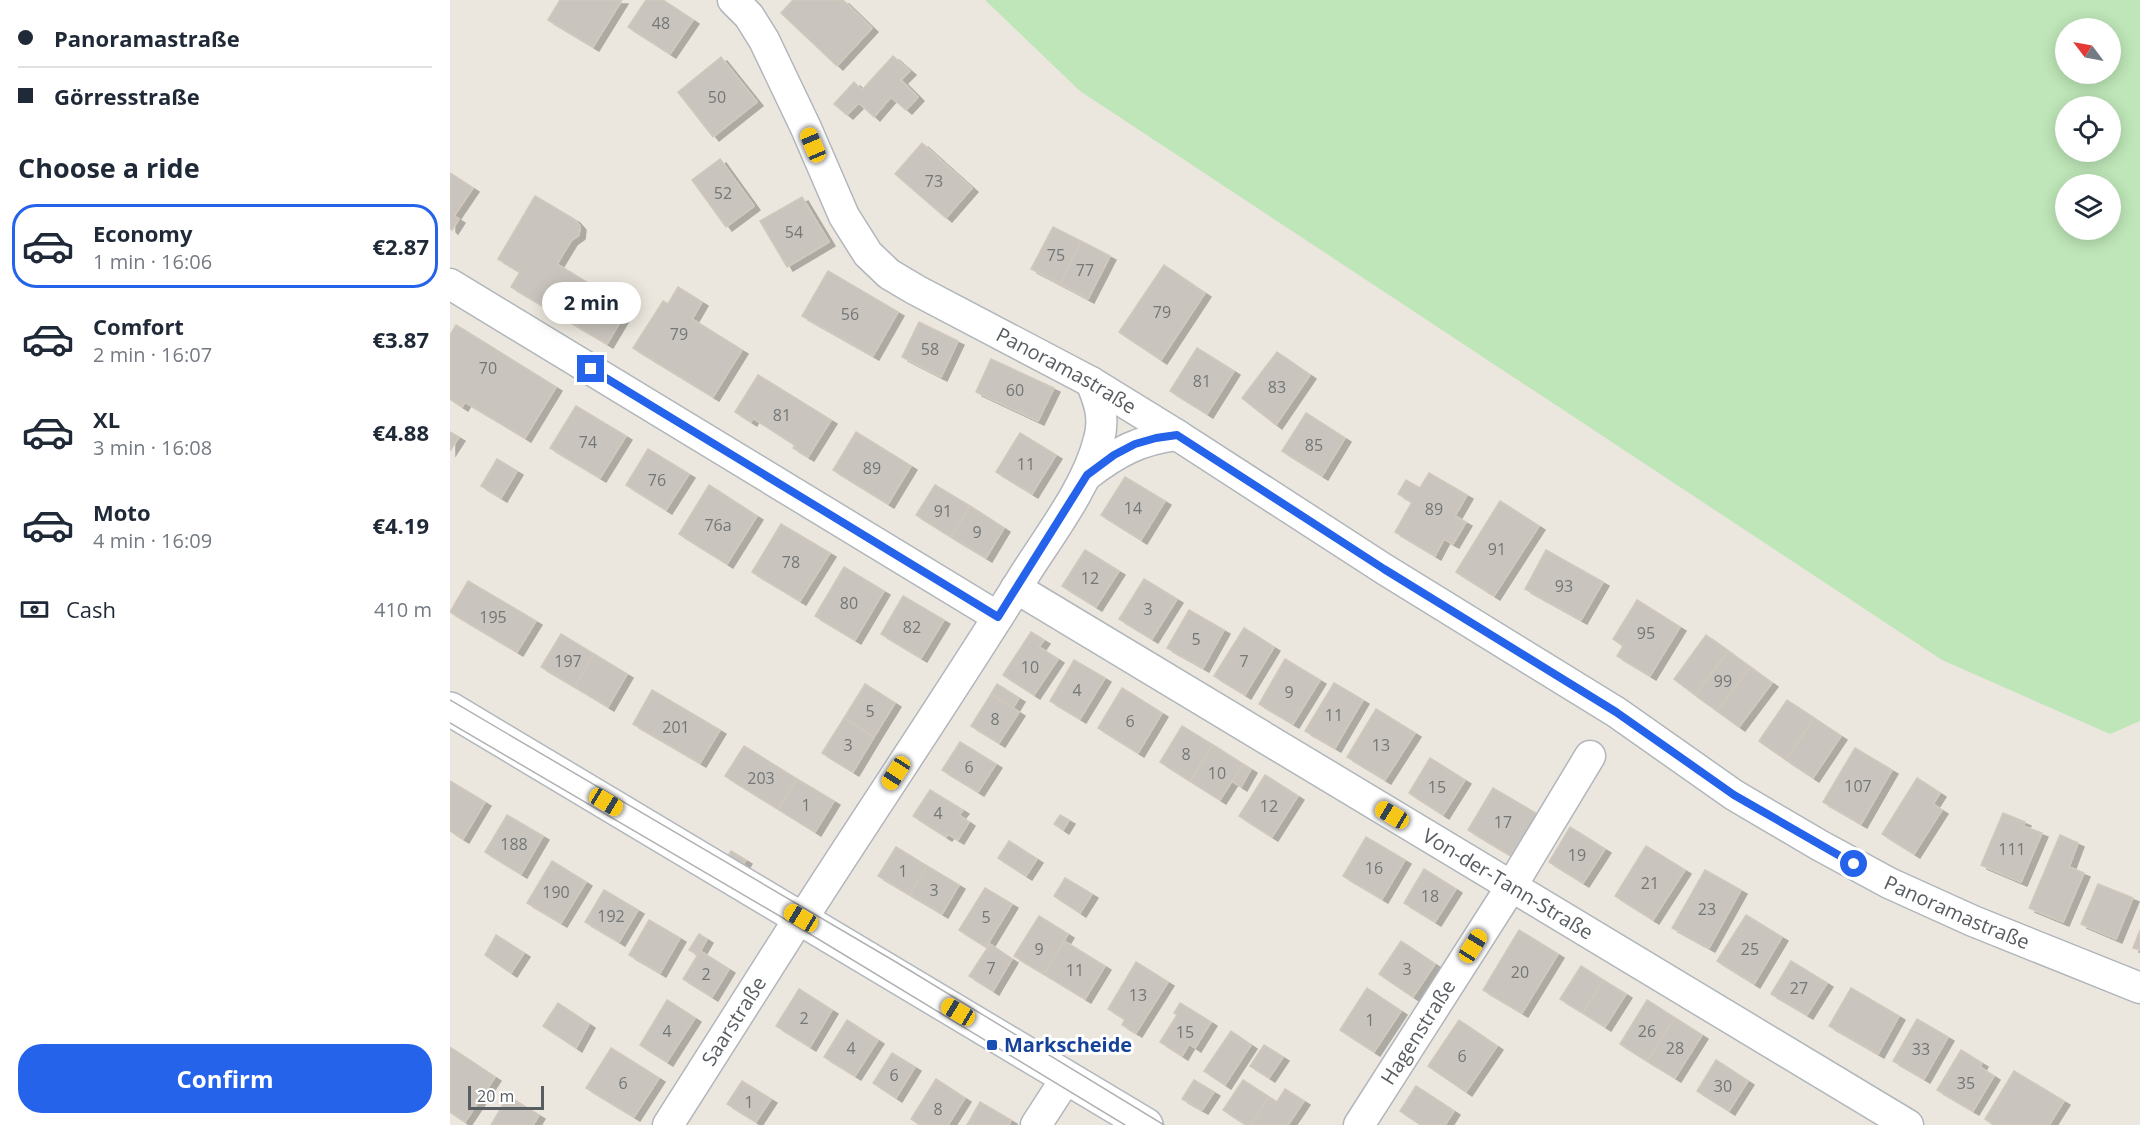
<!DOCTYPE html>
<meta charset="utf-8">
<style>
body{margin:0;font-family:"Open Sans",sans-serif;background:#f2f2f3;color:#1f2937;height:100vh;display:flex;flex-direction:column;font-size:22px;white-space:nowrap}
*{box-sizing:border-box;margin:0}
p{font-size:20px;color:#747a83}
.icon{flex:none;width:33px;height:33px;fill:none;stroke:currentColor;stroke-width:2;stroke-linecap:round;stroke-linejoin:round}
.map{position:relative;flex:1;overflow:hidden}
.drawer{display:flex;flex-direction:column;background:#fff;width:450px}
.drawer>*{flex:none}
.banner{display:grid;align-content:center;height:132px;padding:0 18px;background:#fff}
.needle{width:39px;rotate:302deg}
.controls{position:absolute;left:1605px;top:18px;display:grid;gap:12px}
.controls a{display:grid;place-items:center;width:66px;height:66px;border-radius:50%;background:#fff;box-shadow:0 3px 15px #0003;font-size:30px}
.scale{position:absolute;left:18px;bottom:15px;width:76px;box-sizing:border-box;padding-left:6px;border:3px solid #575d61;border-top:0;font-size:16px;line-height:21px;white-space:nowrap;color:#575d61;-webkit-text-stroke:4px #fff;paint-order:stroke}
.end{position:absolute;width:27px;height:27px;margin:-14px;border:8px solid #2563eb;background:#fff;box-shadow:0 0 0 3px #fff}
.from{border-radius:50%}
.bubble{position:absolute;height:42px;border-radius:21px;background:#fff;box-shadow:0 3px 15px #0003;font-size:20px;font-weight:700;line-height:42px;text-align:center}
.car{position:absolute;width:18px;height:36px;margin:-18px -9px;border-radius:8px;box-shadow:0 0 4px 2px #0007;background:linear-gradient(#f5c518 24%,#345 0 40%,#f5c518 0 76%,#345 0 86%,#f5c518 0)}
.banner b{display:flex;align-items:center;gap:21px;height:57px;font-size:22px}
.banner b+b{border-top:2px solid #e0e1e3}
.banner i{width:15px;height:15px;background:#1f2937}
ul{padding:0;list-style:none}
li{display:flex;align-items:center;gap:18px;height:84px;margin:0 12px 9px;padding:0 6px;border:3px solid transparent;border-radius:24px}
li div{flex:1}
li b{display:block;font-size:22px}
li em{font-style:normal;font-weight:700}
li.on{border-color:#2563eb}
li>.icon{width:54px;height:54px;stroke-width:1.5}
h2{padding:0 18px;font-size:27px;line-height:72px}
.pay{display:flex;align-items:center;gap:15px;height:66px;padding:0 18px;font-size:22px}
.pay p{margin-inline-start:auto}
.button{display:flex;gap:12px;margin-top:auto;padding:12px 18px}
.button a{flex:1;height:69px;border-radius:24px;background:#2563eb;color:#fff;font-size:24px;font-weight:700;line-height:69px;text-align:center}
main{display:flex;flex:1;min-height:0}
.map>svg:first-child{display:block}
</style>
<main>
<section class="drawer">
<div class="banner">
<b><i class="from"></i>Panoramastraße</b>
<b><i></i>Görresstraße</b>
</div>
<h2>Choose a ride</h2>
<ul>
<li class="on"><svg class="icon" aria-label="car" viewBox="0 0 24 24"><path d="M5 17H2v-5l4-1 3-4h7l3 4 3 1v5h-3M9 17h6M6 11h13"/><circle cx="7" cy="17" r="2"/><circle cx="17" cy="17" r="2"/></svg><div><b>Economy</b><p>1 min · 16:06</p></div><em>€2.87</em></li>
<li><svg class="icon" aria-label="car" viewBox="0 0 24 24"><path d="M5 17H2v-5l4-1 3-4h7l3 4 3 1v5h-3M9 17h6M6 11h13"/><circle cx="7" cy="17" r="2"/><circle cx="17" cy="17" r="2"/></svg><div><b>Comfort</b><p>2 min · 16:07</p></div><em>€3.87</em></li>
<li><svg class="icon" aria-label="car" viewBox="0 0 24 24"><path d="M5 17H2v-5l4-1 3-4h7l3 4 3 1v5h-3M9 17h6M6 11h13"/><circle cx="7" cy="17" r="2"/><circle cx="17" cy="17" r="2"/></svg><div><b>XL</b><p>3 min · 16:08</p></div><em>€4.88</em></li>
<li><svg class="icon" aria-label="car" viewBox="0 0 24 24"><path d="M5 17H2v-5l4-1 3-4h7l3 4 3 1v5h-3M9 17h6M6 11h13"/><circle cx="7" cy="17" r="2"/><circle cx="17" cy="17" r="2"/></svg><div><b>Moto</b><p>4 min · 16:09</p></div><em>€4.19</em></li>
</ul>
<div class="pay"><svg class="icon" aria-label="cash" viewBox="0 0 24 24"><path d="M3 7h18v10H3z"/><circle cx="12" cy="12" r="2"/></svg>Cash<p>410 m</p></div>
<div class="button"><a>Confirm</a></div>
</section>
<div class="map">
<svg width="1690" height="1125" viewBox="0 0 1690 1125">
<defs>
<filter id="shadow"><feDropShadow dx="6" dy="4" stdDeviation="0" flood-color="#0004"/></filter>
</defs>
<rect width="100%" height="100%" fill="#ece7de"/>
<path fill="#bee6b8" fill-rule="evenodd" d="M535,0H1690V721L1660,734L1492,660L630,91ZM1616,28H1660V74H1616ZM1616,106H1660V152H1616ZM1616,184H1660V230H1616Z"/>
<g fill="#c9c4bd" stroke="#d1c8bc" stroke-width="1.5" filter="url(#shadow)">
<path d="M110,0H172L143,47L98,20Z"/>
<path d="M196,0H213L243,20L220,54L178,27Z"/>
<path d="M343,0H393L422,28L387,66L331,13Z"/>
<path d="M443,56L460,71L451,80L468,97L456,110L441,97L424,117L409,103L397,115L384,104L404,82L412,90Z"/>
<path d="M271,57L307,102L263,137L228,92Z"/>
<path d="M472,143L522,188L496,218L445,174Z"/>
<path d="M270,159L304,206L276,227L242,180Z"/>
<path d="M0,173L23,188L4,216L9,219L2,230L0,228Z"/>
<path d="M85,196L124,219L130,226L129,235L121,241L107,264L146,288L125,325L61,287L70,272L48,259Z"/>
<path d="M352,197L379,242L337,267L310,221Z"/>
<path d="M603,227L631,241L610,284L581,269Z"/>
<path d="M631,241L660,256L638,299L610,284Z"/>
<path d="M714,265L755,293L711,360L669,332Z"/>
<path d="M378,271L448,312L423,356L352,316Z"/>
<path d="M228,287L252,302L242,319L292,350L263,397L183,348L213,301L218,304Z"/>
<path d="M146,288L179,307L157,344L125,325Z"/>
<path d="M469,322L508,341L491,377L452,357Z"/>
<path d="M6,325L106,387L75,438L15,402L12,407L0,399V335Z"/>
<path d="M747,348L784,371L757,414L720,391Z"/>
<path d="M827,352L860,375L826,425L792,398Z"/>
<path d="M541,359L604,388L588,421L526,392Z"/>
<path d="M308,375L381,420L358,457L343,448L345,445L303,418L301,422L285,412Z"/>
<path d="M126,406L176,436L150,478L100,448Z"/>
<path d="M856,413L895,438L872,476L832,451Z"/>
<path d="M0,432L9,437L0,451Z"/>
<path d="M406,432L461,466L438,504L383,470Z"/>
<path d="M570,433L606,455L582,494L546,472Z"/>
<path d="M198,449L239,474L216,510L176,485Z"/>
<path d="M47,459L67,471L51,498L31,486Z"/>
<path d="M979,473L1017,495L1005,516L1016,522L1003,544L994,539L985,556L945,532L962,502L948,494L956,480L970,488Z"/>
<path d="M675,477L715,501L691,540L651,515Z"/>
<path d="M259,485L307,516L277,564L229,534Z"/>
<path d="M485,485L520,506L501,537L466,515Z"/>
<path d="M1050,501L1089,526L1044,596L1006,572Z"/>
<path d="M520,506L554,528L536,558L501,537Z"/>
<path d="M331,524L380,553L350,601L302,572Z"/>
<path d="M635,550L669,571L646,607L612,586Z"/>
<path d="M1096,550L1153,582L1131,620L1075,589Z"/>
<path d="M394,567L434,591L405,640L365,616Z"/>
<path d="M694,579L727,599L702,639L669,619Z"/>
<path d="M18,581L86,621L67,652L0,612Z"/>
<path d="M453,596L494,620L471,658L431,634Z"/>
<path d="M1187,600L1230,627L1200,676L1167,656L1173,646L1163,639Z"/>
<path d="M739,610L774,630L753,668L717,648Z"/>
<path d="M794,628L824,647L795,695L764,676Z"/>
<path d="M581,632L594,640L589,647L608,659L584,695L553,675Z"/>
<path d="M111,634L144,654L125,687L91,667Z"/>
<path d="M1256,635L1278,651L1245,695L1224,679Z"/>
<path d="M1278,651L1300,667L1267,711L1245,695Z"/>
<path d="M144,654L177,674L158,707L125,687Z"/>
<path d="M835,659L870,680L843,724L809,704Z"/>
<path d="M624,660L655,678L630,719L600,701Z"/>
<path d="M1300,667L1322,683L1289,727L1267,711Z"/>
<path d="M884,683L913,700L885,748L855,731Z"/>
<path d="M415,684L445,703L424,737L394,718Z"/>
<path d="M547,684L569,698L563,708L541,694Z"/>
<path d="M672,688L712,713L688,753L648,728Z"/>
<path d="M202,690L270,730L250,763L183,724Z"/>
<path d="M541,694L569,712L549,743L521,726Z"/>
<path d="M1337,700L1364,718L1336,760L1309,741Z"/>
<path d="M926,709L965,733L935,780L897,757Z"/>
<path d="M394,718L424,737L403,772L372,753Z"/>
<path d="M1364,718L1391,736L1363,778L1336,760Z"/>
<path d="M732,726L763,745L740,781L710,762Z"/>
<path d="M510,742L546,764L528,792L492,770Z"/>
<path d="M763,745L793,764L770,800L740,781Z"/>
<path d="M294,746L347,779L328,809L275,776Z"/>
<path d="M1405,748L1442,770L1411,824L1373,802Z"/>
<path d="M980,758L1015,780L993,815L959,793Z"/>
<path d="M793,764L801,769L791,787L782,781Z"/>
<path d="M815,775L848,796L822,837L789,816Z"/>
<path d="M1467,778L1490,793L1483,804L1492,810L1464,854L1432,834Z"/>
<path d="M347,779L384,801L365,832L328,809Z"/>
<path d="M0,781L35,802L13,839L0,831Z"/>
<path d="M1043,788L1089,815L1063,857L1018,830Z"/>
<path d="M480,790L513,810L509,815L519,822L508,840L498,834L496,837L463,816Z"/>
<path d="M1553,813L1575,822L1573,826L1592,833L1571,882L1531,865Z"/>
<path d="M57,815L93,836L71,874L35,852Z"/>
<path d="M610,815L619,820L613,830L604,824Z"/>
<path d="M1120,827L1155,849L1133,883L1099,862Z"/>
<path d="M1610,835L1628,843L1619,867L1634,873L1613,922L1579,908Z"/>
<path d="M916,837L955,860L932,899L893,876Z"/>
<path d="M559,841L587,859L576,876L548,858Z"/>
<path d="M1196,846L1235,870L1203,920L1165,896Z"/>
<path d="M446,847L477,866L460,895L428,876Z"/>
<path d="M281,851L296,860L293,865L278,856Z"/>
<path d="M102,861L136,882L111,923L77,903Z"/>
<path d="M477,866L509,885L492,914L460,895Z"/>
<path d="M974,869L1006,889L985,922L954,903Z"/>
<path d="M1255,870L1291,890L1259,948L1222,928Z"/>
<path d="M615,878L642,894L630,913L604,896Z"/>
<path d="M1648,884L1683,898L1666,939L1631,924Z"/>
<path d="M535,888L562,904L536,947L509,930Z"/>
<path d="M154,890L188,910L169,942L135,922Z"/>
<path d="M1296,915L1332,937L1304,984L1267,961Z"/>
<path d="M589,916L618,934L594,974L564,956Z"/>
<path d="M199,920L230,938L210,973L179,955Z"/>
<path d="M1069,930L1108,954L1072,1013L1033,990Z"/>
<path d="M1690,930V950L1683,948Z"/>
<path d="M249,934L257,939L248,955L239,950Z"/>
<path d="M46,935L74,953L61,973L35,955Z"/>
<path d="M614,941L655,966L635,999L594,974Z"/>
<path d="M951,941L985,964L963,997L929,974Z"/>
<path d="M540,944L562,959L543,991L519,976Z"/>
<path d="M250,951L279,969L262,997L233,979Z"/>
<path d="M1341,961L1377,983L1357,1015L1321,994Z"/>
<path d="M686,962L718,982L686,1033L672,1025L675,1019L658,1009Z"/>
<path d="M1131,966L1153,980L1133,1013L1110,999Z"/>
<path d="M1153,980L1176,994L1155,1027L1133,1013Z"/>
<path d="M917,988L951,1011L924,1052L890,1030Z"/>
<path d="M1401,988L1449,1016L1428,1054L1379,1026Z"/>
<path d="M349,989L382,1010L360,1047L326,1026Z"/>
<path d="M217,1000L245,1018L217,1062L190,1045Z"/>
<path d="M1197,1000L1225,1018L1197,1061L1170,1044Z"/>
<path d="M108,1003L139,1024L126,1048L93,1026Z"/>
<path d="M730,1003L761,1022L745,1048L739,1044L732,1056L710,1042L727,1015L724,1013Z"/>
<path d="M1225,1018L1252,1035L1225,1078L1197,1061Z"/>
<path d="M1467,1019L1498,1037L1474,1079L1443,1061Z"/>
<path d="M397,1020L428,1040L405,1076L374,1057Z"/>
<path d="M1009,1020L1047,1046L1016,1092L978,1066Z"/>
<path d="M781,1031L801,1045L775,1085L754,1071Z"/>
<path d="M814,1045L833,1057L819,1078L800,1066Z"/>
<path d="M0,1047L45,1077L15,1122L0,1112Z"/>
<path d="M161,1048L209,1078L184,1117L136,1088Z"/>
<path d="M1511,1050L1532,1063L1530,1067L1544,1076L1523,1111L1487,1090Z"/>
<path d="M442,1053L465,1067L446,1098L423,1083Z"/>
<path d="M1266,1060L1298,1081L1279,1111L1247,1091Z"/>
<path d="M1564,1071L1614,1101L1599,1125H1544L1535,1119Z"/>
<path d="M486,1079L515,1098L498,1125H470L461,1119Z"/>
<path d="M744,1080L764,1092L752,1110L732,1099Z"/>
<path d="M793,1080L819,1097L801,1125H796L773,1110Z"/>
<path d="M292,1081L321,1099L306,1122L277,1104Z"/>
<path d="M966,1086L1004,1111L995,1125H971L950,1111Z"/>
<path d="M835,1089L854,1101L838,1125H801L819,1097L827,1102Z"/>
<path d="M58,1096L89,1115L83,1125H41Z"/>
<path d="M530,1102L561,1120L559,1125H517Z"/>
</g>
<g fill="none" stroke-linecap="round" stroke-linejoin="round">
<g stroke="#b1b6bb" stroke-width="33">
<g id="street">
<path id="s1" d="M283,0L299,16L314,40L356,128L394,216L418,254L439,274L466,290L641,382L727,435L934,569L1166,712L1284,795L1369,845L1439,883L1523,921L1690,988"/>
<path d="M0,284L548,617"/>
<path d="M637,475C667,452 689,440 727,435"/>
<path id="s2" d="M566,588L1458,1125"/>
<path id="s3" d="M218,1125L345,925L358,910C430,798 505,687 575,574C601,533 638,485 649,439C655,418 649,401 641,382"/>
<path d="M586,1125L617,1077"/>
<path id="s4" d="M909,1125L1061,887L1140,756"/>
</g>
</g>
<g stroke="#b2b7bd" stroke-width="36">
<path id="secondary" d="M0,709L696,1125"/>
</g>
<use href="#street" stroke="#fff" stroke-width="30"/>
<use href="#secondary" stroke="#fff" stroke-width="33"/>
<g stroke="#b0b1b2" stroke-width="1.5">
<path d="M0,700L446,962L714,1125"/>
<path d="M0,723L345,925L675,1125"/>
</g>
</g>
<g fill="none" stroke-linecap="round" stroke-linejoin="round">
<path stroke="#2563eb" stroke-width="8" d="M141,369L548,617L637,475L664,455L685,444L706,438L727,435L934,569L1166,712L1284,795L1404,864"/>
</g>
<rect fill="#1a4fb4" stroke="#fff" stroke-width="2" x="536" y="1039" width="12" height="12" rx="3"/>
<g text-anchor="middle" stroke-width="6" stroke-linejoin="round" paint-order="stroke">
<g font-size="16" fill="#747778">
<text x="211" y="29">48</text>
<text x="267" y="103">50</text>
<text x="484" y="187">73</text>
<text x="273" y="199">52</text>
<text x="344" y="238">54</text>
<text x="606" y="261">75</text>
<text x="635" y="276">77</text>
<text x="712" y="318">79</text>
<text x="400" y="320">56</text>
<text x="229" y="340">79</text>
<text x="480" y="355">58</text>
<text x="38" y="374">70</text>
<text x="752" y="387">81</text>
<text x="827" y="393">83</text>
<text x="565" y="396">60</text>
<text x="332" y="421">81</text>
<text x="138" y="448">74</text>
<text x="864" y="451">85</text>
<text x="576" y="470">11</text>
<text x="422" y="474">89</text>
<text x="207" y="486">76</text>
<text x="683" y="514">14</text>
<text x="984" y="515">89</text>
<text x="493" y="517">91</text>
<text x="268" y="531">76a</text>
<text x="527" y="538">9</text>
<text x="1047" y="555">91</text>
<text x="341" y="568">78</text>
<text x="640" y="584">12</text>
<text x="1114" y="592">93</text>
<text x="399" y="609">80</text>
<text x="698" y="615">3</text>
<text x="43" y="623">195</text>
<text x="462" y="633">82</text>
<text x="1196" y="639">95</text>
<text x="746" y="645">5</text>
<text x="118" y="667">197</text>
<text x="794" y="667">7</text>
<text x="580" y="673">10</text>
<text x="1273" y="687">99</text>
<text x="627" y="696">4</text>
<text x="839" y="698">9</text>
<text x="420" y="717">5</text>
<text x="884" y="721">11</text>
<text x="545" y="725">8</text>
<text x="680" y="727">6</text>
<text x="226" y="733">201</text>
<text x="398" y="751">3</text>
<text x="931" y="751">13</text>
<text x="736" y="760">8</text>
<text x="519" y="773">6</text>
<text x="767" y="779">10</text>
<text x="311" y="784">203</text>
<text x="1408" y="792">107</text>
<text x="987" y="793">15</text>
<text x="356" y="811">1</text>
<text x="819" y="812">12</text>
<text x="488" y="819">4</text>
<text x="1053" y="828">17</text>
<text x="64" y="850">188</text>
<text x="1562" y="855">111</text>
<text x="1127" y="861">19</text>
<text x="924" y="874">16</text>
<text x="453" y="877">1</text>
<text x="1200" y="889">21</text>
<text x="484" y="896">3</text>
<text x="106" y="898">190</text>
<text x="980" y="902">18</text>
<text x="1257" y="915">23</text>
<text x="161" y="922">192</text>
<text x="536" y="923">5</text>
<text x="589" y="955">9</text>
<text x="1300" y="955">25</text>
<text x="541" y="974">7</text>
<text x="957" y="975">3</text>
<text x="625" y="976">11</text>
<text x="1070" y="978">20</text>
<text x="256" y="980">2</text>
<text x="1349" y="994">27</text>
<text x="688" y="1001">13</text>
<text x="354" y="1024">2</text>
<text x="920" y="1026">1</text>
<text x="217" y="1037">4</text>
<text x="1197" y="1037">26</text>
<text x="735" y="1038">15</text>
<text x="401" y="1054">4</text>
<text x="1225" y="1054">28</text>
<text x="1471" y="1055">33</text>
<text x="1012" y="1062">6</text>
<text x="444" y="1081">6</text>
<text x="173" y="1089">6</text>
<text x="1516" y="1089">35</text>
<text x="1273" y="1092">30</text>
<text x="299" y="1108">1</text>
<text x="488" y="1115">8</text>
</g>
<g font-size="20" fill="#575d61" stroke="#fff">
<text dy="7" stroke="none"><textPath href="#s1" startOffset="520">Panoramastraße</textPath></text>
<text dy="7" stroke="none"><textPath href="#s2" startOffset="574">Von-der-Tann-Straße</textPath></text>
<text dy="7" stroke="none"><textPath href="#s1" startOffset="1564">Panoramastraße</textPath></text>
<text dy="7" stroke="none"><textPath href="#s3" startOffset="123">Saarstraße</textPath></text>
<text dy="7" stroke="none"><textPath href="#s4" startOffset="110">Hagenstraße</textPath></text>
</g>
<g font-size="20" font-weight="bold" fill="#164399" stroke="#fff" text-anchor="start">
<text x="554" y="1052">Markscheide</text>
</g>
</g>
</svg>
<div class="controls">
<a><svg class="needle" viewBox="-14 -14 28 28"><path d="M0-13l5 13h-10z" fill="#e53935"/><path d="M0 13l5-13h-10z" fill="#747a83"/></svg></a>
<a><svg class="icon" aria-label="locate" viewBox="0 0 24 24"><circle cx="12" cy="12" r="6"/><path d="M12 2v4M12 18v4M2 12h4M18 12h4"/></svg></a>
<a><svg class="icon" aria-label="layers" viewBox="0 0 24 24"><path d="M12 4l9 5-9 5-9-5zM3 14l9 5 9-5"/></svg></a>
</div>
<div class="scale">20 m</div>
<i class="end from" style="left:1404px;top:864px"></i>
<i class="end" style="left:141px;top:369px"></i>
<div class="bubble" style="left:92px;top:282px;width:99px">2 min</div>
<i class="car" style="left:363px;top:145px;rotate:337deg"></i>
<i class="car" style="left:446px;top:773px;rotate:213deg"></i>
<i class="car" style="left:156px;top:802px;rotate:121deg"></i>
<i class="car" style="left:942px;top:815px;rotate:301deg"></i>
<i class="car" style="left:351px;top:918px;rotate:301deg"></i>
<i class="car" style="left:1023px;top:946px;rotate:32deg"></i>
<i class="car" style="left:508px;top:1012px;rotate:301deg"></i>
</div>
</main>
